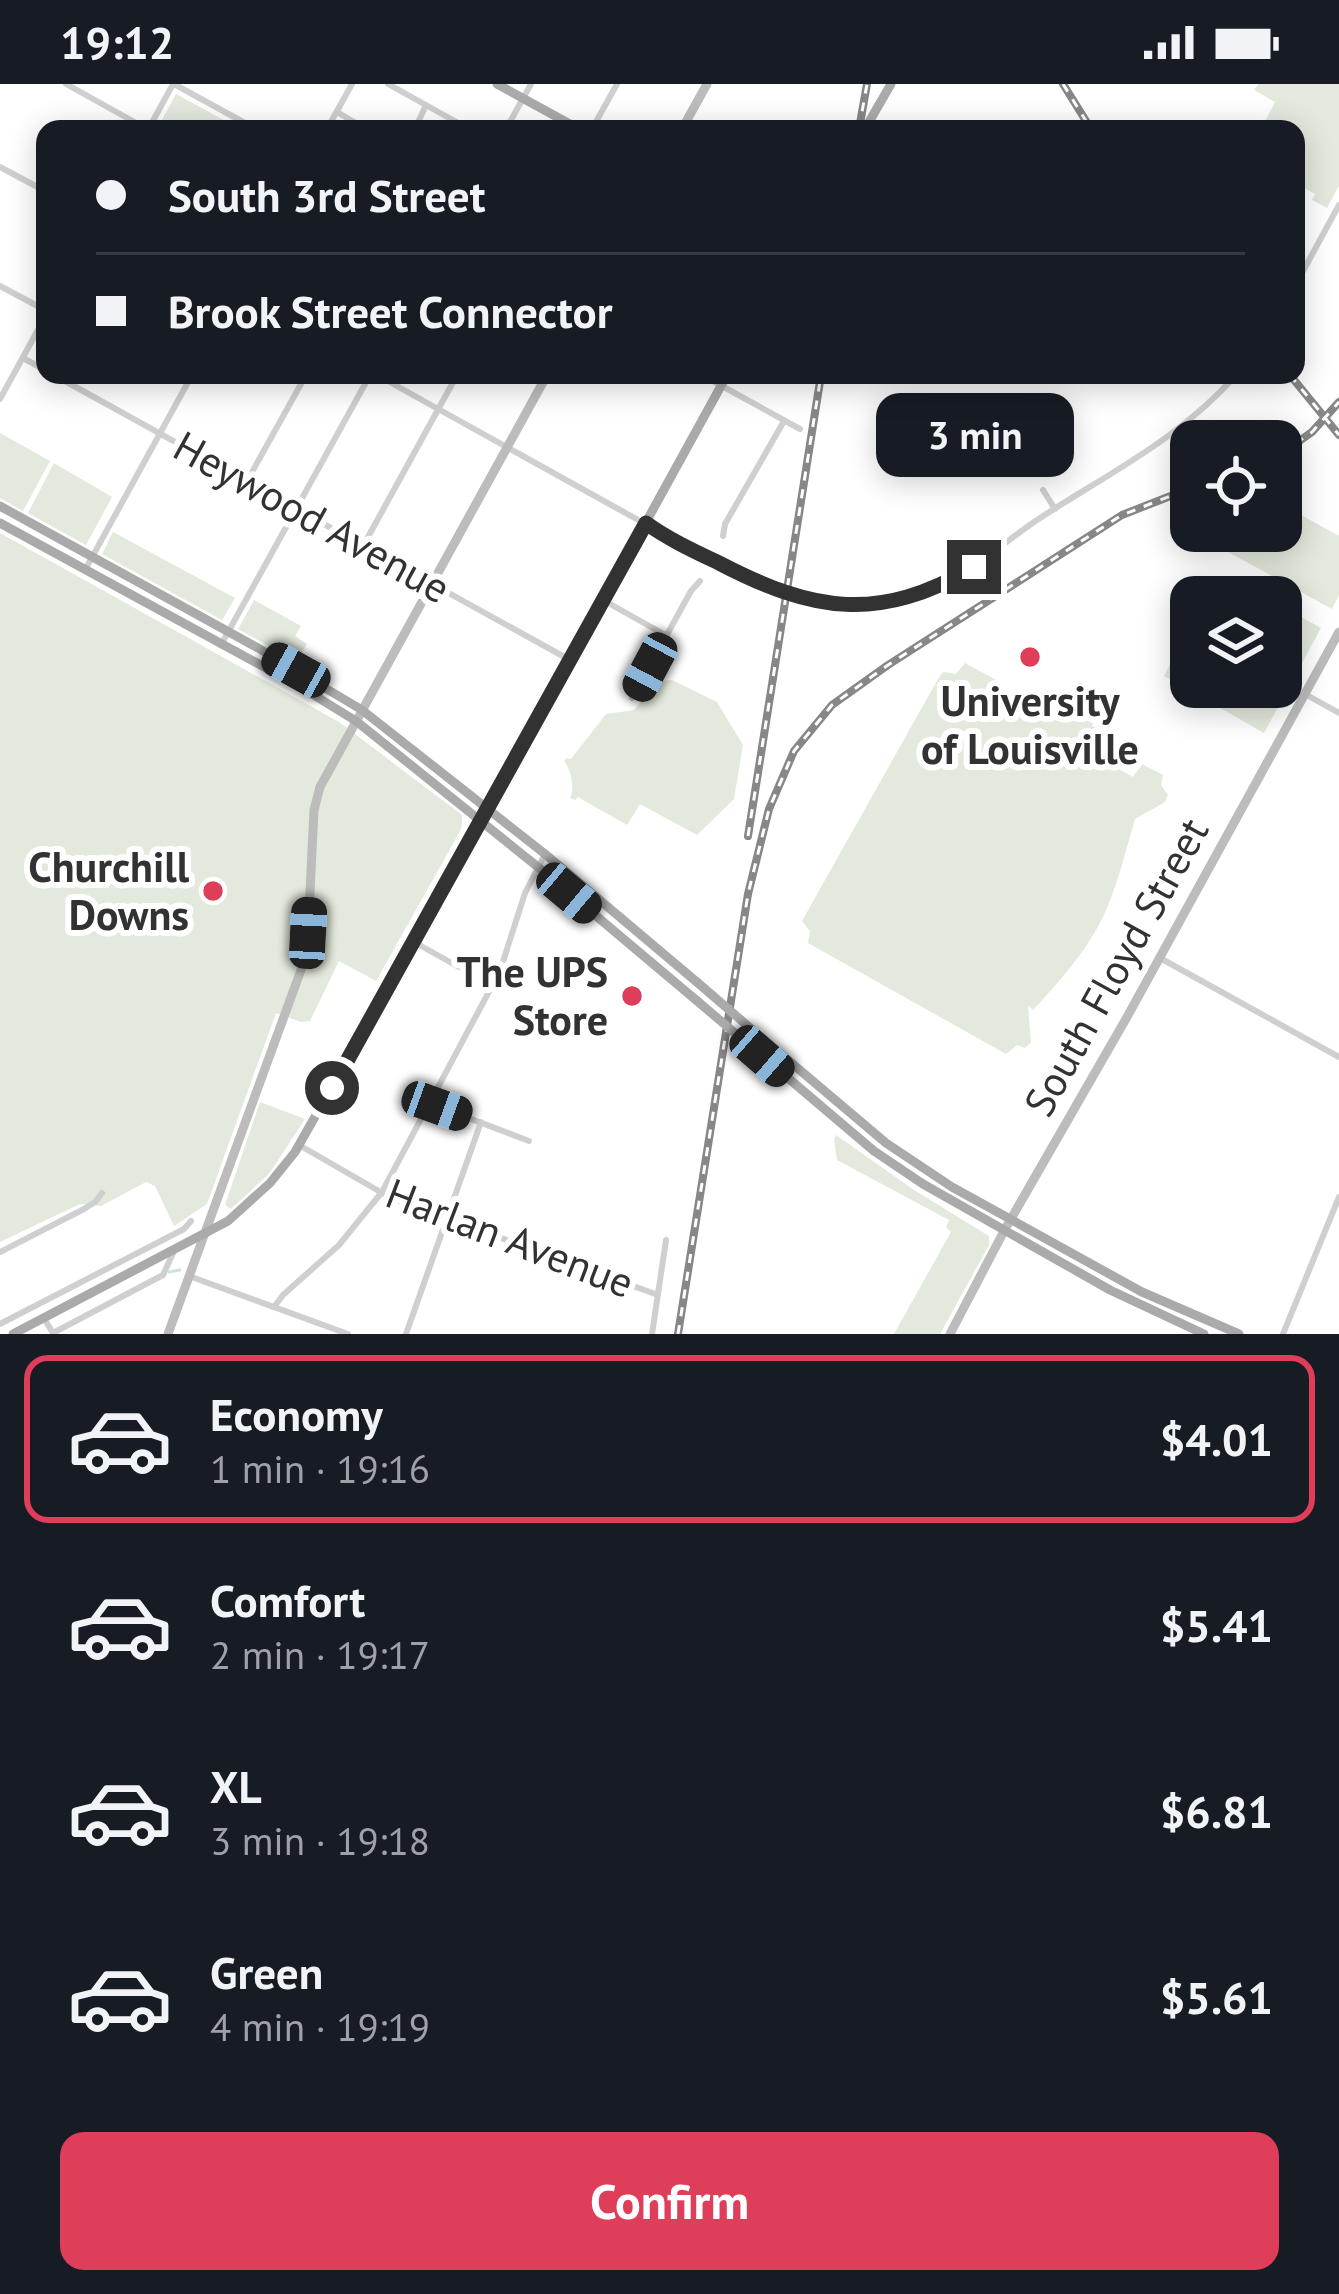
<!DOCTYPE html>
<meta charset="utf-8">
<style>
body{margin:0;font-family:"PT Sans",sans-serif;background:#20242c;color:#f1f3f6;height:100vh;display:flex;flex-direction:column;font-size:45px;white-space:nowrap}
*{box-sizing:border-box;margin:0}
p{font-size:39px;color:#9ea1a6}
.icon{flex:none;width:66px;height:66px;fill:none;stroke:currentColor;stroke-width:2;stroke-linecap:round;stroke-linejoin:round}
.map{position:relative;height:1250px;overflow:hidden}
.details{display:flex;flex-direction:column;background:#171b24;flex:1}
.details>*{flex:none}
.top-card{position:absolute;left:36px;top:36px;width:1269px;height:264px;border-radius:24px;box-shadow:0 6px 30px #0003;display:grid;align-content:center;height:264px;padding:0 60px;background:#171b24}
.fabs{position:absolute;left:1170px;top:336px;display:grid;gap:24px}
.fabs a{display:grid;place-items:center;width:132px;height:132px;border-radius:24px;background:#171b24;box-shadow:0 6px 30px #0003;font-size:60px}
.end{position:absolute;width:54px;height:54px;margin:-27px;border:15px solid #323232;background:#fff;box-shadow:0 0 0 6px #fff}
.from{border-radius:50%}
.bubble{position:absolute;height:84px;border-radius:24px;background:#171b24;box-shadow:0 6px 30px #0003;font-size:39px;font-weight:700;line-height:84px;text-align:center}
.car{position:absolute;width:36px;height:72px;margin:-36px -18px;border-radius:15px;box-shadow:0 0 9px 3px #0007;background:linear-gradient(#222 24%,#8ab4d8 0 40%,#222 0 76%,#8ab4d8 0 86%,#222 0)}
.top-card b{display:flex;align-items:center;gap:42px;height:114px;font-size:45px}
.top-card b+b{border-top:3px solid #363941}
.top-card i{width:30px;height:30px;background:#f1f3f6}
ul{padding:21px 0 0;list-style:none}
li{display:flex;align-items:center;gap:36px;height:168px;margin:0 24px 18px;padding:0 36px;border:6px solid transparent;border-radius:24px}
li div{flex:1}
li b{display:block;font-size:45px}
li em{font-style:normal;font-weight:700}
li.active{border-color:#df3e5b}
li>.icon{width:108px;height:108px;stroke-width:1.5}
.cta{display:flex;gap:24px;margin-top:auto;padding:24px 60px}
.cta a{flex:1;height:138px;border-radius:24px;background:#df3e5b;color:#fff;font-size:48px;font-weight:700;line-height:138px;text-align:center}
.status{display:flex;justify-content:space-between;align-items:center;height:84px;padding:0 60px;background:#171b24;direction:ltr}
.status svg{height:33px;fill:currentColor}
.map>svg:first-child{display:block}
</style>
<div class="status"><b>19:12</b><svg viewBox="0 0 49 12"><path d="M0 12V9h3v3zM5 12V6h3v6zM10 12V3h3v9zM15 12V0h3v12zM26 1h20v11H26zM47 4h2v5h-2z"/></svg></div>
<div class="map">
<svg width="1339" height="1250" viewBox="0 0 1339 1250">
<rect width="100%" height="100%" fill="#fff"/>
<g fill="#e3e9dc">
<path d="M1258,0H1339V102L1327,124L1312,116L1315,110L1296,99V45H1261L1275,18L1254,6Z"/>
<path d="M176,10L240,45H157Z"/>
<path d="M0,349L50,377L23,427L0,414Z"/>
<path d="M54,379L112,413L86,461L28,429Z"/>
<path d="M1281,420L1339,452V511L1332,525L1219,463L1227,447H1281Z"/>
<path d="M113,448L235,514L222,536L102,470Z"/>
<path d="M0,449L339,638L462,731V741L459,749L376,897L339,877L310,937L301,938L276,929L207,1120L174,1142L155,1102L146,1098L101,1122L80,1120L0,1158Z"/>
<path d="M254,516L301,542L295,552L307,560L296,577L238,545Z"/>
<path d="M1281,522L1321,544L1264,649L1164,592L1191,541V603H1281Z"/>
<path d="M965,579L1000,598L993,614L1001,619L1007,610L1021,614L1026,606L1058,620L1062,631L1067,633L1077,631L1093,639L1092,642L1107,650L1106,654L1113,657L1110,663L1113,665L1112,669L1116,671L1112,681L1133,693L1142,680L1163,691L1161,701L1168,711L1165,718L1135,735C1125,769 1117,804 1102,835C1085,869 1059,898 1033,926L1028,922L1031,958L1025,964L1017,961L1006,970L808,859L810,847L802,837L938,595L943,588L956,590Z"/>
<path d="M672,596L717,618L743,661L734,715L697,751L640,720L627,741L578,713L575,716L570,714C575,705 571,685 564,677L567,674L571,675L606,630L634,626L659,597Z"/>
<path d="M260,1018L305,1035L269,1090L231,1125L225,1121Z"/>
<path d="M836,1051L914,1106L989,1152V1161L940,1250H894L951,1148L946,1143L949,1136L837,1076L834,1055Z"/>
</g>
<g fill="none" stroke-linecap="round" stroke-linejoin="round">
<path stroke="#cce2ea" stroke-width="3" d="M169,1188L180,1186"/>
<g stroke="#cfcfcf" stroke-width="6">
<path d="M66,0L147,45"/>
<path d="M174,0L256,45"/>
<path d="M388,0L469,45"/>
<path d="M337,28L366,45"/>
<path d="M149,44L173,0"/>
<path d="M327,45L352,0"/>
<path d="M415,45L426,21"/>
<path d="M506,45L531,0"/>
<path d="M592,45L617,0"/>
<path d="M0,83L45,107"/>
<path d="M1296,200L1339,121"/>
<path d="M0,202L45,226"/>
<path d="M23,274L45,286"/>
<path d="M54,291L570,576"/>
<path d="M377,291L676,457"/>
<path d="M702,291L800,345"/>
<path d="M0,315L45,233"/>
<path d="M247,397L306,291"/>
<path d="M1043,406L1055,425"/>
<path d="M723,452L725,440L784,337"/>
<path d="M370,465L368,453L457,291"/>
<path d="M85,486L192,291"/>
<path d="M796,514C840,523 882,523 924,508C966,493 998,463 1034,438C1105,391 1179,356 1236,291"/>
<path d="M603,516L667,552"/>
<path d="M221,561L370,291"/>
<path d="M1305,610L1339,629"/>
<path d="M632,614L691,507L700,497"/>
<path d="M414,858L493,902"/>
<path d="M1160,874L1339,973"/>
<path d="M429,1019L529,1057"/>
<path d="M299,1061L391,1114L658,1211"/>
<path d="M0,1168L84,1125L95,1118L102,1109"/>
<path d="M189,1192L348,1250"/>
<path d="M274,1223L283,1211L339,1161L382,1108L500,887L525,809L545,770"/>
<path d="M43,1233L53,1249L163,1191L174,1167"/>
<path d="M0,1240L184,1145L191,1137"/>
<path d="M406,1250L481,1038"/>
<path d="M652,1250L666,1156"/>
<path d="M1283,1250L1339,1113"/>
</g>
<g stroke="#bcbcbc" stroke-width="9">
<path d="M682,45L707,0"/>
<path d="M168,1250L301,886L308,849L314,726L320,703L547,291"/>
<path d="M950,1250L1004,1147L1127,933L1339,548"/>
</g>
<g stroke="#aaa" stroke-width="9">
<path d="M497,0L579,45"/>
<path d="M869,38L891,0"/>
<path d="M0,422L258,564L362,626L545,770L698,899"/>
<path d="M0,439L299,602L356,637L538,783L696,916"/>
<path d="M763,955L886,1059L952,1103L1142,1208L1239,1250"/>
<path d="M762,972L874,1067L923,1100L1110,1206L1204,1250"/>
<path d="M13,1250L228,1137L270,1099L295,1068L443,807L727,291"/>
</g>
<g stroke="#878787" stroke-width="8">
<g id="rail">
<path d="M1063,0L1091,45"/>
<path d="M859,45L867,0"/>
<path d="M1290,291L1339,351"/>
<path d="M1281,370L1312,348L1339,318"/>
<path d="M748,752L821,291"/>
<path d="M678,1250L748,810L769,725L794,667L832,621L888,581L1122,431L1191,404"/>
</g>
</g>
<use href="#rail" stroke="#fff" stroke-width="3" stroke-dasharray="9" stroke-linecap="butt"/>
<path stroke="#cfcfcf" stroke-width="6" d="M676,457L760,501L796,514"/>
<g stroke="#aaa" stroke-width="9">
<path d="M698,899L763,955"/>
<path d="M696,916L762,972"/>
</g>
</g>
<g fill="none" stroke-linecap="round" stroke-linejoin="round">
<path stroke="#323232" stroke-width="15" d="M332,1004L646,439C668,455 694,467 719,479C813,528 879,539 974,483"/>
</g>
<g fill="#df3e5b" stroke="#fff" stroke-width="4.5">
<circle cx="1030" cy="573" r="12"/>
<circle cx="213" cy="807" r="12"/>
<circle cx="632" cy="912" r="12"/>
</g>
<g text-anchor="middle" stroke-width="12" stroke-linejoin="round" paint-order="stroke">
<g font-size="42" fill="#323232" stroke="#fff">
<text transform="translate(312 433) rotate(29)" y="15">Heywood Avenue</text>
<text transform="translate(1116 883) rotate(-61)" y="15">South Floyd Street</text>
<text transform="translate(510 1154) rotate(21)" y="15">Harlan Avenue</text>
</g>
<g font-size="42" font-weight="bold" fill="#323232" stroke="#fff" text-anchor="end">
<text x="1030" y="632" text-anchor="middle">University<tspan x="1030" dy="48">of Louisville</tspan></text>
<text x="189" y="798">Churchill<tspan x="189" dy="48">Downs</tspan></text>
<text x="608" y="903">The UPS<tspan x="608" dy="48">Store</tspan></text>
</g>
</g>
</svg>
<div class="fabs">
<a><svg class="icon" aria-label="locate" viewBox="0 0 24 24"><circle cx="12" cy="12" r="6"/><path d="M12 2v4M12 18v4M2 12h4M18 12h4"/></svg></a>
<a><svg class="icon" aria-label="layers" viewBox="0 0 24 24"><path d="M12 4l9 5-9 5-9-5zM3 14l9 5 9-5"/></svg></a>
</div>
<i class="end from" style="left:332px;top:1004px"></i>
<i class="end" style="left:974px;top:483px"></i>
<div class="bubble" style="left:876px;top:309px;width:198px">3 min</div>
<i class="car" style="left:650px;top:583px;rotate:208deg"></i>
<i class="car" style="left:296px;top:586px;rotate:299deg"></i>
<i class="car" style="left:569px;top:809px;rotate:130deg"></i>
<i class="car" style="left:308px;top:849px;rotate:3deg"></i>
<i class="car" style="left:762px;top:972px;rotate:131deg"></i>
<i class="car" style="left:437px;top:1022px;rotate:110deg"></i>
<div class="top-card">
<b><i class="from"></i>South 3rd Street</b>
<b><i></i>Brook Street Connector</b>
</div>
</div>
<section class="details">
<ul>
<li class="active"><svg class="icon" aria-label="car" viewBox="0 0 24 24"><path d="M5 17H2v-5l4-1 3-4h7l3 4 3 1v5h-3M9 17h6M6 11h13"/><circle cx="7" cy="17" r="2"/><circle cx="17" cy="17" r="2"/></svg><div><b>Economy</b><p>1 min · 19:16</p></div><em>$4.01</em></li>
<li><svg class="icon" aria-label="car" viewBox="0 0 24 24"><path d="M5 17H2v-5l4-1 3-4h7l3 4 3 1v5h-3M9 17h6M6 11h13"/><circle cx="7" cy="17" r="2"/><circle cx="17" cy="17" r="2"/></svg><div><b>Comfort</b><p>2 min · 19:17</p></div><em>$5.41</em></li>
<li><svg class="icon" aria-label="car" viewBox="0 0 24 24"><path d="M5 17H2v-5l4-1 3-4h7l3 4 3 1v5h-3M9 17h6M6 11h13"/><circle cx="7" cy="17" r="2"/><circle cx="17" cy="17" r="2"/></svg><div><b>XL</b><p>3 min · 19:18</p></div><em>$6.81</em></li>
<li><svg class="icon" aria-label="car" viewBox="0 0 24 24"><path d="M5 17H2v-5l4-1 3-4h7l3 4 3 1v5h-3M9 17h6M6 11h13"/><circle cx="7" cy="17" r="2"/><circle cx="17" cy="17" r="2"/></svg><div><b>Green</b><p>4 min · 19:19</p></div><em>$5.61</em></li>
</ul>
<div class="cta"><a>Confirm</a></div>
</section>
